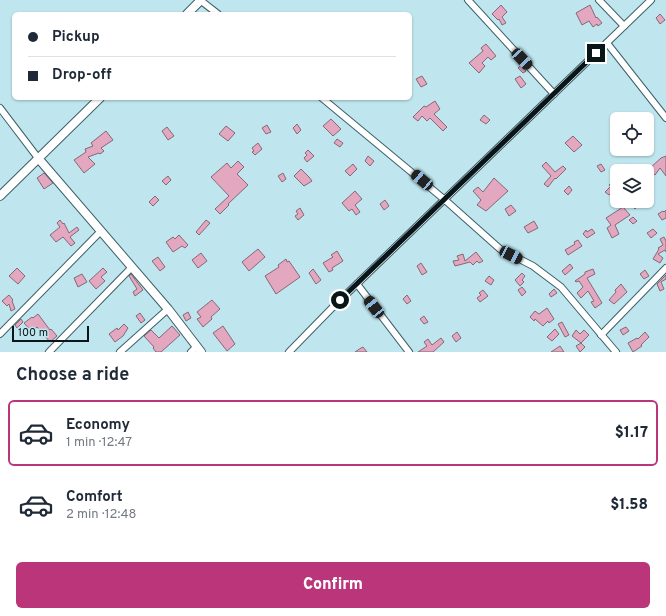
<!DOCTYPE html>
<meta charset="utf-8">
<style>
body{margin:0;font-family:Overpass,sans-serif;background:#f2f2f3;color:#1f2937;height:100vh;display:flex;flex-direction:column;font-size:15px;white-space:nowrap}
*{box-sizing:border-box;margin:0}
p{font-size:13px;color:#747a83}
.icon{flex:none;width:22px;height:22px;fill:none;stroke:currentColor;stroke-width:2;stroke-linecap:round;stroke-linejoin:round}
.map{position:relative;height:352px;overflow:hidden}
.panel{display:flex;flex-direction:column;background:#fff;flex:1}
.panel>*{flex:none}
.top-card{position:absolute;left:12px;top:12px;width:400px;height:88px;border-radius:6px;box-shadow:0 1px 3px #0004;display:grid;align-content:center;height:88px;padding:0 16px;background:#fff}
.controls{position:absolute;left:610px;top:112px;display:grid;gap:8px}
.controls a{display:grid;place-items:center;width:44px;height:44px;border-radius:6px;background:#fff;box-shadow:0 1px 3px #0004;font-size:20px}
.scale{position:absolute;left:12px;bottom:10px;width:77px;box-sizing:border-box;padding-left:4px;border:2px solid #081619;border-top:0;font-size:11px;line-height:14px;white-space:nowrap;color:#081619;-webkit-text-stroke:3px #bfe6ee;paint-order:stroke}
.end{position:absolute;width:18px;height:18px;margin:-9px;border:5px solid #081619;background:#fff;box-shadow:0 0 0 2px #fff}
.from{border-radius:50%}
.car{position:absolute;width:12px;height:24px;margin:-12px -6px;border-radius:5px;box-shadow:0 0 3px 1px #0007;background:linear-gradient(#222 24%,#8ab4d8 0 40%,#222 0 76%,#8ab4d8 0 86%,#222 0)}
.top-card b{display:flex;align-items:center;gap:14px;height:38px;font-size:15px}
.top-card b+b{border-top:1px solid #e0e1e3}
.top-card i{width:10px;height:10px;background:#1f2937}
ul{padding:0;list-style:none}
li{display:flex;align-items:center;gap:12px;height:66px;margin:0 8px 6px;padding:0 8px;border:2px solid transparent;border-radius:6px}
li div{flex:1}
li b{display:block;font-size:15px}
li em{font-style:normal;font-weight:800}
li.active{border-color:#ba3579}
li>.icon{width:36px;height:36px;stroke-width:1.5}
h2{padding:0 16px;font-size:18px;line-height:48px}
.button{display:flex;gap:8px;margin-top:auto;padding:8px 16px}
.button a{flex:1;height:46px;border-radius:6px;background:#ba3579;color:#fff;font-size:16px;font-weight:800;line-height:46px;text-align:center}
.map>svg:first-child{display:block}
</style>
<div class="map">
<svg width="666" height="352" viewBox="0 0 666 352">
<rect width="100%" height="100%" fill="#bfe6ee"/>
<g fill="#e3a7bf" stroke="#866874">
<path d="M501,5L507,12L502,17L506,23L502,25L499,19L498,20L492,14Z"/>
<path d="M590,5L596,18L597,17L602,23L598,26L597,24L593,27L589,21L582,25L576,13Z"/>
<path d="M660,14L665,20L660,24L656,18Z"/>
<path d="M486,44L496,56L491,60L488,57L482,63L485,66L479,73L469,63L483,51L481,48Z"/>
<path d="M521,65L526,71L523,73L518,68Z"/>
<path d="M422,76L427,84L421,87L416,79Z"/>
<path d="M520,76L526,84L521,88L515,79Z"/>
<path d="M435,101L440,109L434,114L447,127L443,131L430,118L427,121L422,116L418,121L413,117L424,106L426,107Z"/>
<path d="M484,115L490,120L486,124L480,120Z"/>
<path d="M331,119L341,129L333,136L323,126Z"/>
<path d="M297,124L301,130L297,134L293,128Z"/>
<path d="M267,125L271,132L266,134L262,128Z"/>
<path d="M226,126L235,133L228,141L219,134Z"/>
<path d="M167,127L174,136L168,140L162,131Z"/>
<path d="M106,131L113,140L101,148L104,151L100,154L99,153L88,157L95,164L84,173L74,160L86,152L85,149L93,146L91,143Z"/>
<path d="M573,136L582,145L574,152L565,143Z"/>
<path d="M337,139L343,143L340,147L334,143Z"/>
<path d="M258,143L262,149L255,155L252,152L254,151L252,148Z"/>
<path d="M308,150L314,156L307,162L304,158L307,155L305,153Z"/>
<path d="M368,156L374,161L370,166L365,161Z"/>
<path d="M666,156V176L660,168L655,175L649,169L661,158Z"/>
<path d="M238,161L244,167L237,174L248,185L228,204L229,205L220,214L215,209L229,196L211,177L227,163L231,168Z"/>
<path d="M546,162L555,172L563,166L566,169L556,179L555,178L548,187L544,184L551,176L542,166Z"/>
<path d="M353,164L357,169L350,176L345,171Z"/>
<path d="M601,164L605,170L601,172L597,166Z"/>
<path d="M630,164L636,171H626L624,168Z"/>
<path d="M301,169L309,177L312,181L304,186L294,176Z"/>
<path d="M44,173L53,183L44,189L37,178Z"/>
<path d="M283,173L286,179L282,182L278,176Z"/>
<path d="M168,176L171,180L166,185L162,181Z"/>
<path d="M494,178L508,191L486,211L477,205L481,200L473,191L478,187L483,192Z"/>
<path d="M617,179V187L609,195L605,192L611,186L609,185Z"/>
<path d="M569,186L572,190L568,195L564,191Z"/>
<path d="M355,191L362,199L355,205L360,212L356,215L352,209L349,211L342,203Z"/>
<path d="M155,196L159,200L153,206L149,202Z"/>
<path d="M385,200L389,206L384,210L380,204Z"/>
<path d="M628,201H635L638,205L635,209Z"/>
<path d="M511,205L516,211L509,216L505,209Z"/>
<path d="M623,207L630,215L615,225L619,234L612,238L607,228L611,225L606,218Z"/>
<path d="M300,208L304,215L298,220L295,216L298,214L296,211Z"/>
<path d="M666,210V218L662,220L658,214L663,211L664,212Z"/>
<path d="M633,217L637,221L633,224L629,220Z"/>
<path d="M60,220L63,224L64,223L69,233L77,227L79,230L70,237L75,243L71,246L63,237L56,242L50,235L60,227L57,223Z"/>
<path d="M206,220L210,223L199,235L196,232Z"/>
<path d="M534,221L538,228L528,233L524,227Z"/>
<path d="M592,229L595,233L587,238L583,234L586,230L587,232Z"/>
<path d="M653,229L657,233L651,238L647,233Z"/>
<path d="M179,235L188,245L185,248L182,246L173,252L166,242L173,237L175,239Z"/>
<path d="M664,237L666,241V252L665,250L658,254L663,258L660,263L653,259L659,249L658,248L663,245L660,239Z"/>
<path d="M578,240L582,246L568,255L565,250L575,244L574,242Z"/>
<path d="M258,249L265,257L249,271L242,262Z"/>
<path d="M337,251L343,261L332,268L333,270L329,272L323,263L333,257L331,255Z"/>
<path d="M476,252L483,261L479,263L477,261L473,265L470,262L455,266L453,261L459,260L457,256L463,254L465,261Z"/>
<path d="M201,253L207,261L198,268L192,260Z"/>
<path d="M158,257L165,267L160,271L152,261Z"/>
<path d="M286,259L287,262L289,261L300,277L276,294L265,276L279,267L278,265Z"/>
<path d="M421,263L427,272L422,275L417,266Z"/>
<path d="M570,264L573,268L565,275L562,271Z"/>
<path d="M17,268L25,276L18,284L9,276Z"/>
<path d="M103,268L107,272L101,277L105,281L96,289L89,281Z"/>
<path d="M313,269L321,280L316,284L309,273Z"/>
<path d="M593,269L595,274L587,278L602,303L595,308L591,302L594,301L588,291L581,298L577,293L583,287L579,281L576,282L575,281L585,274V272Z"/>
<path d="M645,270L649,276L644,279L640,274Z"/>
<path d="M522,273L525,276L522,280L524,282L520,286L515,280Z"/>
<path d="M82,274L87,282L78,287L74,278Z"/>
<path d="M131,274L143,290L135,296L133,292L137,289L129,276Z"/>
<path d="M666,275V279L661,282L664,289L660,291L657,284Z"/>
<path d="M489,276L494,280L491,285L485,281Z"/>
<path d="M621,284L627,292L614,304L609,300L616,292L615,290Z"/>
<path d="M522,287L526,292L522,296L518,290Z"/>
<path d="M554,289L557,293L551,297L549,294Z"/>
<path d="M483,290L488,296L480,302L477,298L481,295L479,293Z"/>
<path d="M9,295L13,300L12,301L15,309L11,311L9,304L7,306L2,301Z"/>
<path d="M407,295L411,301L407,304L403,299Z"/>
<path d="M212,300L220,309L211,317L212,319L203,327L197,319L201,317L197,312Z"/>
<path d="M547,308L554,319L549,323L548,321L543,326L535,319L534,321L530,317L535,311L539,314Z"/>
<path d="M188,312L191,318L186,321L183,315Z"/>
<path d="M140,313L145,320L141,323L136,316Z"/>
<path d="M38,314L50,330L51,329L57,336L50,342L37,327L32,332L24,323L32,317L33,318Z"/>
<path d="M424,316L428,322L424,324L420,319Z"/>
<path d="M21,319L23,322L17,328L15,325Z"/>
<path d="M562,322L569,335L565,337L558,324Z"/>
<path d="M124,324L128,328L123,336L115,342L109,334L117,328L118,330Z"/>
<path d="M172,326L180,335L161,352H156L153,348L154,347L144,336L151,330L159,338Z"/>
<path d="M223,326L235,344L227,351L213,333Z"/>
<path d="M626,327L629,331L623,335L620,330Z"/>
<path d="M555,329L559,334L552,341L547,337Z"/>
<path d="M576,330L580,334L584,330L589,335L581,343L572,336Z"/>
<path d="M457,332L461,338L456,342L452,336Z"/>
<path d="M645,332L649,337L641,345L642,346L633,352L628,343L637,338L638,339Z"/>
<path d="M441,338L444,342L433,352H418L427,346L424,342L428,339L432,345Z"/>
<path d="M581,343L585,347L580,352L576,346Z"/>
<path d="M560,346L564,352H551Z"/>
<path d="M363,347L367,352H355L361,348Z"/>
</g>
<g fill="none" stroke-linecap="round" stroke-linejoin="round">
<g stroke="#3d6068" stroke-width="8">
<g id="street">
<path d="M200,0L218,14"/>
<path d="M468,0L554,94"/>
<path d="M599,0L624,26"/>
<path d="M607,43L666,118"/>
<path d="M322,98L445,200L500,249L533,266L561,287L616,352"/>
<path d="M0,108L38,158"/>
<path d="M357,284L409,352"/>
<path d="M0,334L101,231"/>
<path d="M601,335L666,268"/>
<path d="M49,352L132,267"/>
<path d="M120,352L168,309"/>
<path d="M191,352L197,346"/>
<path d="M289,352L332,308L651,0"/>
</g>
</g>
<g stroke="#3d6068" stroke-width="10">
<g id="secondary">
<path d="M187,14L201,0"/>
<path d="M38,158L168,309L201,352"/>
<path d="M0,196L100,98"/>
</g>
</g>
<use href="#street" stroke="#fff" stroke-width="6"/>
<use href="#secondary" stroke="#fff" stroke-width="8"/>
</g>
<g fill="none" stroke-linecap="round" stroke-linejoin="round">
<path stroke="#081619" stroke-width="5" d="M340,300L596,53"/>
</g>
</svg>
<div class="controls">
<a><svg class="icon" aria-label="locate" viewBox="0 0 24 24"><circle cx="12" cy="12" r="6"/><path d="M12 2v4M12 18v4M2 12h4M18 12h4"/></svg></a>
<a><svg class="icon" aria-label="layers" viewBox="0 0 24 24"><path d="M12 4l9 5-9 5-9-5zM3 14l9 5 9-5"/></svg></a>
</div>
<div class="scale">100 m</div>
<i class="end from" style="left:340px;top:300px"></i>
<i class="end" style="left:596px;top:53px"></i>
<i class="car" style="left:522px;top:59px;rotate:137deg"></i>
<i class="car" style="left:422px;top:180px;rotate:310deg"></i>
<i class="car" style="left:511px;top:255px;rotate:117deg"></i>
<i class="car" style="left:374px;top:307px;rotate:322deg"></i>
<div class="top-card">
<b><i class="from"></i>Pickup</b>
<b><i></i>Drop-off</b>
</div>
</div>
<section class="panel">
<h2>Choose a ride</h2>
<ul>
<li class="active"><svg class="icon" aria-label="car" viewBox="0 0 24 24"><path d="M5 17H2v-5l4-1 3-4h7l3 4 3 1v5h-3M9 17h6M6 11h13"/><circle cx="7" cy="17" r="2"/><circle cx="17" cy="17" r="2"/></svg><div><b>Economy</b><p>1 min · 12:47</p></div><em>$1.17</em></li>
<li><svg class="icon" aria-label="car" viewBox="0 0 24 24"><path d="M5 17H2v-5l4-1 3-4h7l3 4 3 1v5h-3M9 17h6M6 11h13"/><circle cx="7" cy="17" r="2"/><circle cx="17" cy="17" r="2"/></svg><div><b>Comfort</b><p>2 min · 12:48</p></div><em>$1.58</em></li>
</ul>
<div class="button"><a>Confirm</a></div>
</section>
